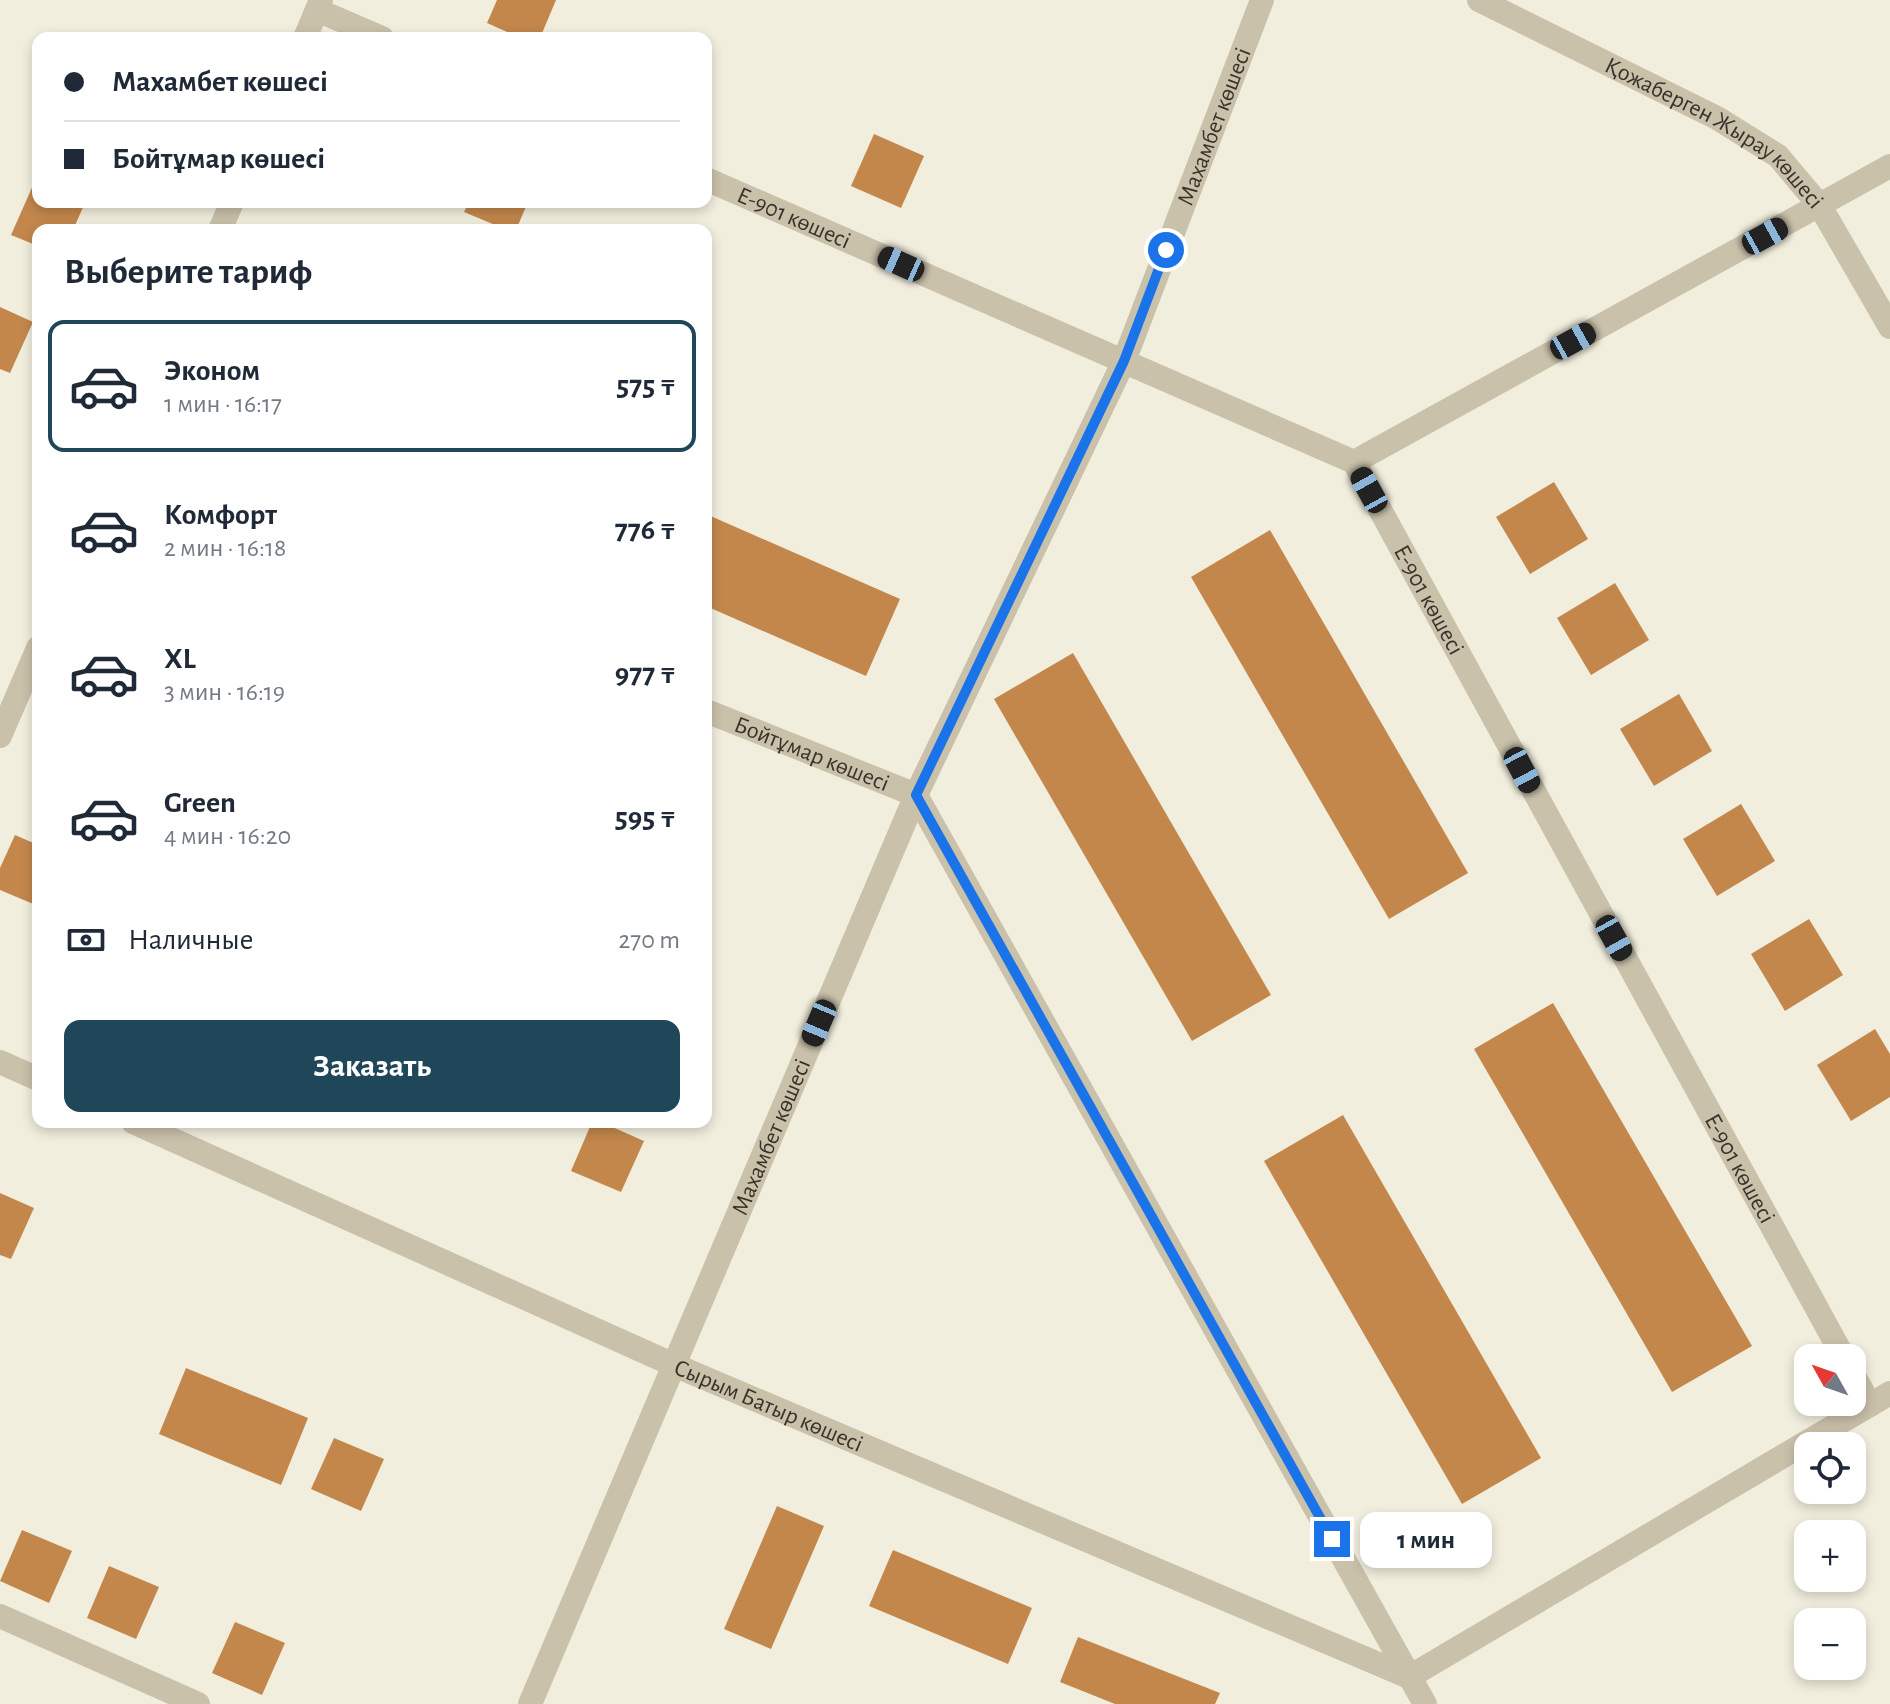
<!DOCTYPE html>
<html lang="ru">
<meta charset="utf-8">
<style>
body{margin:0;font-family:"Alegreya Sans",sans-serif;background:#f6f6f7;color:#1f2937;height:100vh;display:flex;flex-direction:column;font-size:30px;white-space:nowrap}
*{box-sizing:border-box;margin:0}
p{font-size:26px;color:#747a83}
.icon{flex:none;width:44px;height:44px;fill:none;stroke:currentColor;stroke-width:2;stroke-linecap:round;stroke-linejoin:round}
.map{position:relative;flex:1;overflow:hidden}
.panel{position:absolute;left:32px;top:224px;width:680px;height:904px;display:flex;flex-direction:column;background:#fff;border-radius:16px;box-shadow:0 4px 12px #0003}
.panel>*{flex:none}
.guide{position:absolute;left:32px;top:32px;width:680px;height:176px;border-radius:16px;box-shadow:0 4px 12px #0003;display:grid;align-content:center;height:176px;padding:0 32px;background:#fff}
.needle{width:52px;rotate:310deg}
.controls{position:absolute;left:1794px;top:1344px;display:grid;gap:16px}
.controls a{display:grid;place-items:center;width:72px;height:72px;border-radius:16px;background:#fff;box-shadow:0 4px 12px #0003;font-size:40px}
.end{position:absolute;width:36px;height:36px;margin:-18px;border:10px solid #1a73e8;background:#fff;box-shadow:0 0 0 4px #fff}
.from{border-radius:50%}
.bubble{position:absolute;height:56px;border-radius:16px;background:#fff;box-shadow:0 4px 12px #0003;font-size:26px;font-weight:700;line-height:56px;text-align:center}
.car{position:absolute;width:24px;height:48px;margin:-24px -12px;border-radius:10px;box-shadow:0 0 6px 2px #0007;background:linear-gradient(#222 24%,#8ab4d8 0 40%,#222 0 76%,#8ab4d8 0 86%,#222 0)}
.guide b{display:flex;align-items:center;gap:28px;height:76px;font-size:30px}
.guide b+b{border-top:2px solid #e0e1e3}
.guide i{width:20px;height:20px;background:#1f2937}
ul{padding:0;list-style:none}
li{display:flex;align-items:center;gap:24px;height:132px;margin:0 16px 12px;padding:0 16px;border:4px solid transparent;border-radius:16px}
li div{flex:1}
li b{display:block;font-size:30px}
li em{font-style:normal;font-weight:700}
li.current{border-color:#204659}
li>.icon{width:72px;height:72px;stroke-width:1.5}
h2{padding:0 32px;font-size:36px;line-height:96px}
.pay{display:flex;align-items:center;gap:20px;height:88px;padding:0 32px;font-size:30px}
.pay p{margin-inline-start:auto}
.action{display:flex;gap:16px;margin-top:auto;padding:16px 32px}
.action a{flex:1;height:92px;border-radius:16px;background:#204659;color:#fff;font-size:32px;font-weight:700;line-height:92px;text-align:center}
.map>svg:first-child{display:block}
</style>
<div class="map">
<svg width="1890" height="1704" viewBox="0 0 1890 1704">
<rect width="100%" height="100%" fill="#f2eede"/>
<g fill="#c3874c">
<path d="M497,0H556L540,38H521L487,23Z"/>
<path d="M874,134L924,156L901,208L851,186Z"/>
<path d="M34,183L38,185V202L84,205L73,230H38V246L11,235Z"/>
<path d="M469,202H528L516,230H507L464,212Z"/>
<path d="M0,307L33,322L10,373L0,369Z"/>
<path d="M1554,482L1588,539L1530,574L1496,517Z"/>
<path d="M706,514L900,599L866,676L706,606Z"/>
<path d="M1270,530L1468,873L1389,919L1191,577Z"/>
<path d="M1615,583L1649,640L1591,675L1557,618Z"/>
<path d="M1073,653L1271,995L1192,1041L994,699Z"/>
<path d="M1679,694L1712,751L1654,786L1620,729Z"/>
<path d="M1741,804L1775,861L1717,896L1683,839Z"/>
<path d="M15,835L38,845V906L0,890V868Z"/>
<path d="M1809,919L1843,975L1785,1011L1751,954Z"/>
<path d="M1553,1003L1752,1346L1672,1392L1474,1049Z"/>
<path d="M1875,1029L1890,1054V1097L1851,1121L1817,1065Z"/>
<path d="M1343,1115L1541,1458L1462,1504L1264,1161Z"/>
<path d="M592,1122H601L644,1141L621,1192L571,1171Z"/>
<path d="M0,1193L34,1208L11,1259L0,1255Z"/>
<path d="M186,1368L308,1418L281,1485L159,1434Z"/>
<path d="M334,1438L384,1459L361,1511L311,1489Z"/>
<path d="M777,1506L824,1526L771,1649L724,1629Z"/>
<path d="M22,1530L72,1551L49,1603L0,1581Z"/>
<path d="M893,1550L1032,1608L1008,1664L869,1606Z"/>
<path d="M109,1566L159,1587L136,1639L87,1618Z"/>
<path d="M235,1622L285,1643L262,1695L212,1673Z"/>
<path d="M1078,1637L1220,1693L1215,1704H1115L1060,1682Z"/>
</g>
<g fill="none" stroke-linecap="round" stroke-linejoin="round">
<g stroke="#cac1aa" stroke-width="24">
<path id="s1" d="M1479,0L1717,118L1778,156L1820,206L1890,327"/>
<path d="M317,10L382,38"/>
<path d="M305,38L321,0"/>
<path id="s2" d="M706,179L1354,462L1844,1358"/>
<path d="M220,230L232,202"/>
<path d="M1354,462L1890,166"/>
<path id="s3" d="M706,711L916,795L1425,1704"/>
<path d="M0,736L38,648"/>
<path d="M0,1062L38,1079"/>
<path id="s4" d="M133,1122L674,1365L1409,1677"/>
<path d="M1852,1372L1870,1405"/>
<path d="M0,1616L198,1704"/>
<path d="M1409,1677L1890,1393"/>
<path id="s5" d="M530,1704L916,795L1124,361L1262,0"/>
</g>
</g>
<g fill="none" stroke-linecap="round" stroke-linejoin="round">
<path stroke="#1a73e8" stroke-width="10" d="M1166,250L1124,361L916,795L1332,1539"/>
</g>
<g text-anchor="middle" stroke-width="6" stroke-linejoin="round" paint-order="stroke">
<g font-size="24" fill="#38322a" stroke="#faf7eb">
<text dy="8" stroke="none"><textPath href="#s5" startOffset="1720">Махамбет көшесі</textPath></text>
<text dy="8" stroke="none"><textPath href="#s1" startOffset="272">Қожаберген Жырау көшесі</textPath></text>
<text dy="8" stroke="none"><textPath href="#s2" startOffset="96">Е-901 көшесі</textPath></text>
<text dy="8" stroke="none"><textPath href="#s2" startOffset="864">Е-901 көшесі</textPath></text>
<text dy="8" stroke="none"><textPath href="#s3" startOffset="114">Бойтұмар көшесі</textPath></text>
<text dy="8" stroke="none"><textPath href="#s5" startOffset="616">Махамбет көшесі</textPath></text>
<text dy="8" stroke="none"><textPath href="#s2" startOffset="1512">Е-901 көшесі</textPath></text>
<text dy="8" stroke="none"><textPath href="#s4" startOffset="696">Сырым Батыр көшесі</textPath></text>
</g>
</g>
</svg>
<div class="controls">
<a><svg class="needle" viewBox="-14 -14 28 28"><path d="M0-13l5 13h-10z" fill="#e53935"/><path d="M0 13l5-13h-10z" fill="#747a83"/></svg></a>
<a><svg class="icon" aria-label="locate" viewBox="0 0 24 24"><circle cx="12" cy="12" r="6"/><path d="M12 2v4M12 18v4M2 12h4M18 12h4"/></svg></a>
<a>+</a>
<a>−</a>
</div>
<i class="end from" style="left:1166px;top:250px"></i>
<i class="end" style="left:1332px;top:1539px"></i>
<div class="bubble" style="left:1360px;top:1512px;width:132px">1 мин</div>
<i class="car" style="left:1765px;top:236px;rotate:61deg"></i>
<i class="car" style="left:901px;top:264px;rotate:294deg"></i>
<i class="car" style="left:1573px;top:341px;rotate:61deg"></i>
<i class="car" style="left:1369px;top:490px;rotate:331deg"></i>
<i class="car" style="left:1522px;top:770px;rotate:152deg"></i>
<i class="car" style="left:1614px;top:938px;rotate:151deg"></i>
<i class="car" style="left:819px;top:1023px;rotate:203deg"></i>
<div class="guide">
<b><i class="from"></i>Махамбет көшесі</b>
<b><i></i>Бойтұмар көшесі</b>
</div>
<section class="panel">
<h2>Выберите тариф</h2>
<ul>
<li class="current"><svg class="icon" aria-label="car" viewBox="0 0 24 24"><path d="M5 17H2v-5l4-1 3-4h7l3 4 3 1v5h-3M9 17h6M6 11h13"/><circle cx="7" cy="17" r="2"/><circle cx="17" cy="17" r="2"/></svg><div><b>Эконом</b><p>1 мин · 16:17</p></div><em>575 ₸</em></li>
<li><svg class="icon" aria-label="car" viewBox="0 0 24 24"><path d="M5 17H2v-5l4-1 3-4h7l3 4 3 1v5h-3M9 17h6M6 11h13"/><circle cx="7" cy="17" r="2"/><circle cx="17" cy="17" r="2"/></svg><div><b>Комфорт</b><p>2 мин · 16:18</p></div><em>776 ₸</em></li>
<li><svg class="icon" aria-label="car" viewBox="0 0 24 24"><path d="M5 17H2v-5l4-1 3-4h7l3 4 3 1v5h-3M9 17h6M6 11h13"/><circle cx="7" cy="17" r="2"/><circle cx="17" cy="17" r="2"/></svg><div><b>XL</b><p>3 мин · 16:19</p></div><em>977 ₸</em></li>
<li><svg class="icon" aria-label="car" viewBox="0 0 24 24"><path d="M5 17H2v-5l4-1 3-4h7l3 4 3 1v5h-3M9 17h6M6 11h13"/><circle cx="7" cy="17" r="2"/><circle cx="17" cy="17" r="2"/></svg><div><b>Green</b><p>4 мин · 16:20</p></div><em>595 ₸</em></li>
</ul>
<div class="pay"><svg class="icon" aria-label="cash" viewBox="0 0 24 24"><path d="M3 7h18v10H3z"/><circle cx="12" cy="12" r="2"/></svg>Наличные<p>270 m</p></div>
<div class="action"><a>Заказать</a></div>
</section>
</div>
